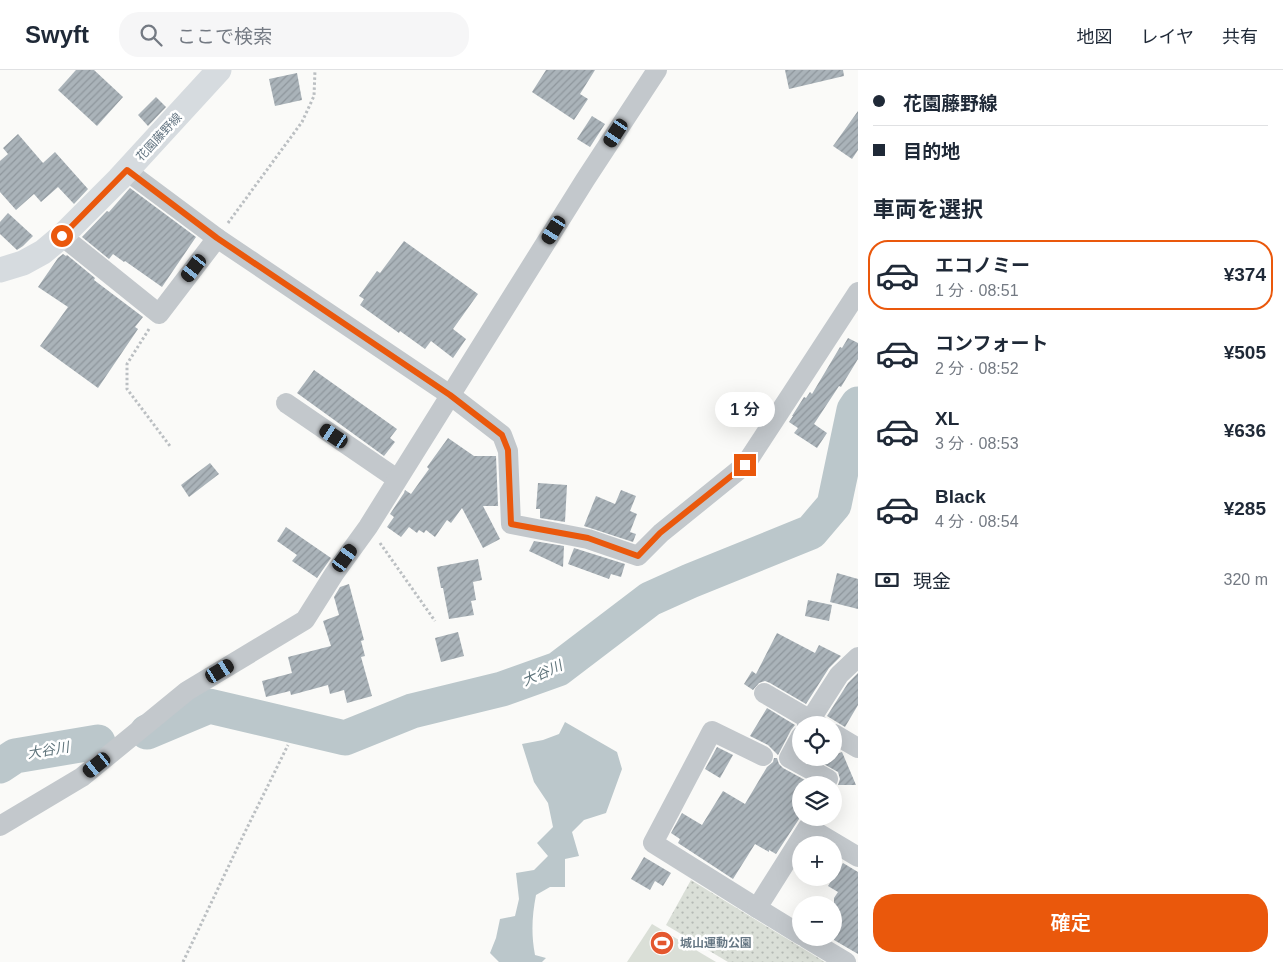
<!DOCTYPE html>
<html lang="ja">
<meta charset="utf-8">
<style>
body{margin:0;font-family:Arial,"Noto Sans JP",sans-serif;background:#f6f6f7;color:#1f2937;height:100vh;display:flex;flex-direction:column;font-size:19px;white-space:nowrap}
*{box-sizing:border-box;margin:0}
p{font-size:16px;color:#747a83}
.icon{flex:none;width:28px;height:28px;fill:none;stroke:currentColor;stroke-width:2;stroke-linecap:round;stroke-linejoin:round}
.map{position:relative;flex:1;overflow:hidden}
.panel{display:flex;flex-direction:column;background:#fff;width:425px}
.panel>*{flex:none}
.top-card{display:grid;align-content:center;height:110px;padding:0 15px;background:#fff}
.fabs{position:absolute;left:792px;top:646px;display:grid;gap:10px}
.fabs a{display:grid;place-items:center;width:50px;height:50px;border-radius:50%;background:#fff;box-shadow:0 5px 20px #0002;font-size:25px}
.end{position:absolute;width:22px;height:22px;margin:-11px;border:6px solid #ea580c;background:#fff;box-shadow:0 0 0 2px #fff}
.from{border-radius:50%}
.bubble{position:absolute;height:35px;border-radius:18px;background:#fff;box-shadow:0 5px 20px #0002;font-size:16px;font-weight:600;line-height:35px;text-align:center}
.car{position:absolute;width:15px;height:30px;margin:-15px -8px;border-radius:6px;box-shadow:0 0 4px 1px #0007;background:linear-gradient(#222 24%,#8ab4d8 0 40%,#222 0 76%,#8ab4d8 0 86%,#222 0)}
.top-card b{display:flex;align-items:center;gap:18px;height:48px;font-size:19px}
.top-card b+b{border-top:1px solid #e0e1e3}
.top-card i{width:12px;height:12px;background:#1f2937}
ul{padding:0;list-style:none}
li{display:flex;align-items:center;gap:15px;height:70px;margin:0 10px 8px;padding:0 5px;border:2px solid transparent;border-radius:20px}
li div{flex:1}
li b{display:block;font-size:19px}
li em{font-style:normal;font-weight:600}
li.selected{border-color:#ea580c}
li>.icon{width:45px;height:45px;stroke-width:1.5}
h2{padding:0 15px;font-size:22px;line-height:60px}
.pay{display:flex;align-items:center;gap:12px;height:55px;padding:0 15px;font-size:19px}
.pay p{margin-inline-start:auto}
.cta{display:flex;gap:10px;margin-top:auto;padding:10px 15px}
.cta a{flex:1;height:58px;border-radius:20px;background:#ea580c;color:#fff;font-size:20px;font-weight:600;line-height:58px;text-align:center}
header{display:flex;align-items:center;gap:30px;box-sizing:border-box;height:70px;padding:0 25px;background:#fff;border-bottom:1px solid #e0e1e3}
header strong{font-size:24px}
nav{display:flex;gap:28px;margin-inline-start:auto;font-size:18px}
.search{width:350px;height:45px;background:#f6f6f7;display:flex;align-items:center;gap:12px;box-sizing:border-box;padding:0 18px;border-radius:20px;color:#747a83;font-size:19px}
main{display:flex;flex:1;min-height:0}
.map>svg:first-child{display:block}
</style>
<header>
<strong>Swyft</strong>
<div class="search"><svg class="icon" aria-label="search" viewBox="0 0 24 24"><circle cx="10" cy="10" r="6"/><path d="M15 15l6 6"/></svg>ここで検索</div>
<nav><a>地図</a><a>レイヤ</a><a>共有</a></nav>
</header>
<main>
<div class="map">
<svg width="858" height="892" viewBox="0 0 858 892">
<defs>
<pattern id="park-dots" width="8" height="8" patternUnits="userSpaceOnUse" patternTransform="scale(1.25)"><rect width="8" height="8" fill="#dadfd7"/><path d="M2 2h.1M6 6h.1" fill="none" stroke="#b4b9b4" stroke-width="1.8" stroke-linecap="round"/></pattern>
<pattern id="building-hatch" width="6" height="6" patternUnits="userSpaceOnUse" patternTransform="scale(1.25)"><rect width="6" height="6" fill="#aab3b9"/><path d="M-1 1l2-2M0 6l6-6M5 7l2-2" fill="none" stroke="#8e969c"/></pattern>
</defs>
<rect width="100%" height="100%" fill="#fafaf8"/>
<path fill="#dadfd7" d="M652,854L716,892H627Z"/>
<path fill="url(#park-dots)" d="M691,810L825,892H728L666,855Z"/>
<path fill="#bbc7cb" d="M565,652L617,682L622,699L606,743L584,750L572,762L579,786L565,789V817H550L536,825C532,846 531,864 535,885L546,888L542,892H499L490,883L496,868L500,849L515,846L519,829L516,803L534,800L548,786L537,773L553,757L548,733L534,712L522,674L543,670L559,664Z"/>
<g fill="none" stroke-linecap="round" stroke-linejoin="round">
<g stroke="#bbc7cb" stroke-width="35">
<path d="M147,662L209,636L345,668L412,641L502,619L558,599L650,529L690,511L811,462L834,435L854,340L858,334"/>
<path d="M0,696L15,686L98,672"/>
</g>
</g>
<g fill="url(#building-hatch)">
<path d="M76,0H94L123,27L97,56L58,20Z"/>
<path d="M546,0H595L580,24L588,29L574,50L532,22Z"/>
<path d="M785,0H843L844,6L789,19Z"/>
<path d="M297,3L302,30L275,36L269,9Z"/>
<path d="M156,27L166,37L148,56L138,45Z"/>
<path d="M858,41V80L852,89L833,76Z"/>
<path d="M592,46L605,54L590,77L577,69Z"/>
<path d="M18,64L43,93L55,82L88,119L74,134L58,117L41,132L34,124L16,140L0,122V91L8,84L3,78Z"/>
<path d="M130,118L196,167L162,217L125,191L124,192L113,184L109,189L82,167L107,141L109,142Z"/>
<path d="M8,143L33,166L23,176L17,180L0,164V152Z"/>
<path d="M404,171L478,224L453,259L466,269L453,288L431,271L425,279L400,261L399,263L360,235L364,229L359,226L377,201L380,203Z"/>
<path d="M63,184L66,186L67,185L95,208L94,210L143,247L135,257L138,259L98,318L40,276L68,237L38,217L58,188Z"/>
<path d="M848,268L858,273V289L841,317L839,316L814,354L827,363L817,378L794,363L798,358L789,352L793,346H792L804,327L806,328L810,322L812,324L840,277L842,278Z"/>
<path d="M314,300L397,359L390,368L395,372L384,386L297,323Z"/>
<path d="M448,368L474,386H496L498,436H483L500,469L483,478L462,438L451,453L447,450L435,467L426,460L424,463L419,460L417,463L409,457L401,467L387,457L394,447L390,444L404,423L405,420L411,424L429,399L427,397Z"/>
<path d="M210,393L219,404L189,427L181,415Z"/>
<path d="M538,413L567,415L565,452L540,448V439H536Z"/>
<path d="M621,420L636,426L630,441L637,444L630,462L636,464L633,472L584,456L596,426L615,434Z"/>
<path d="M286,457L331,488L317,508L292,491L297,485L277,471Z"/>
<path d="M534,471L564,476L563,497L529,481Z"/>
<path d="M574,478L625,494L621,507L611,504L609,509L568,494Z"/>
<path d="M478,489L482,510L473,512L476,530L471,531L474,545L449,549L443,518H441L437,497Z"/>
<path d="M837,503L858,509V539L830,532Z"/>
<path d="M349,514L364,570L361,571L365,586L361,587L372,626L347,633L344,620L330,624L328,615L291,625L290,621L266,627L262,611L292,603L288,587L331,576L323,551L339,545L334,527L340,517Z"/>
<path d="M808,530L832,535L829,551L805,546Z"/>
<path d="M458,562L464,586L441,592L435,568Z"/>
<path d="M777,563L815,583L819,575L841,586L829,598L806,634L770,613L765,611L759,613L753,620L744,614L752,601L756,604Z"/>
<path d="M858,603V635L845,657L827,646L848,613Z"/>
<path d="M767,638L795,655L791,660L778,685L768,675L750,666Z"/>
<path d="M717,677L733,685L720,708L705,699Z"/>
<path d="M842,682L856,715H838L840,709L838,702L813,688H834V685Z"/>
<path d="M774,688H777L779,694L783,698L814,715H801V746L776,784L769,780V782L755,774L733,809L678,773L680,769L671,763L682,743L702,755L723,721L745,734L767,697L773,692Z"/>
<path d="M644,787L671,803L663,816L655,811L650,820L631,809Z"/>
<path d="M843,793L858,802V884L834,870V828L838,822L828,816Z"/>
</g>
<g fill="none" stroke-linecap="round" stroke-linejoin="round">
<g stroke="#bbbfc2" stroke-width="3" stroke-dasharray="2.5 2.5" stroke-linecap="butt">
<path d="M228,153L302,52L314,26L315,0"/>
<path d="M149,259L127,294V319L170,376"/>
<path d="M380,473L435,551"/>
<path d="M183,892L243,766L288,675"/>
</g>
<g stroke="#c3c8cc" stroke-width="20">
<path d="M127,101L217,168L450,325L502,365L508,381L511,454L588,469L638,486L661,463L745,395L858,222"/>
<path d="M62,166L159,244L217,168"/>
<path d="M286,333L397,409"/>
<path d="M764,623L819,655"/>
<path d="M807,655L839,605L858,587"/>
<path d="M834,664L858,678"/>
<path d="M801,666L789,688L828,709"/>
<path d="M0,756L82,707L187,621L305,550L334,504L368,457L585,110L657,0"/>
<path d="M757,838L653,773L712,661L763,686"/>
<path d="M801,865L757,838L808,757L858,787"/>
<path d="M806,868L846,892"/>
</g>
<path stroke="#d6dbdf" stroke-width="25" d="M0,200L23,193L43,182L62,166L119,109L219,0"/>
</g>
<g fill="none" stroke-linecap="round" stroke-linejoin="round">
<path stroke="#ea580c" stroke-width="6" d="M62,166L127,100L217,168L450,325L502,365L508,380L511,454L588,468L638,486L660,463L745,395"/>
</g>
<defs>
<g id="stadium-disc" transform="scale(1.25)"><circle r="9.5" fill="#e4572e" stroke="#fff"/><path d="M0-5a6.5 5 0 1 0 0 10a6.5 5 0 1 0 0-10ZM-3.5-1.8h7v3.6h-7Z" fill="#fff"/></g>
</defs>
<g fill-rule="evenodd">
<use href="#stadium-disc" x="662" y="873"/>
</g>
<g text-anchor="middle" stroke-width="5" stroke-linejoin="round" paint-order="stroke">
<g font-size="12" fill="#657683" stroke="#fff">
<text transform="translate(159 67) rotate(-47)" y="4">花園藤野線</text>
</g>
<g font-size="12" font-weight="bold" fill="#657683" stroke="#fff" text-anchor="start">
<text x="680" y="877">城山運動公園</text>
</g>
<g font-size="14" font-style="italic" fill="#60757c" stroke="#fff">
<text transform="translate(542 603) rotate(-24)" y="5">大谷川</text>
<text transform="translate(48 680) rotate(-9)" y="5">大谷川</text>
</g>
</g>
</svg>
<div class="fabs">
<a><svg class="icon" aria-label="locate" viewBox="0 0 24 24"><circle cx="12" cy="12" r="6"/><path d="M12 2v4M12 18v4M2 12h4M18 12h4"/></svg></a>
<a><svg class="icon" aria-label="layers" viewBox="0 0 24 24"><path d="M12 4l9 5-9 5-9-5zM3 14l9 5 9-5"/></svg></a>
<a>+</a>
<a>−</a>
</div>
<i class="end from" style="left:62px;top:166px"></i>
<i class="end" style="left:745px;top:395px"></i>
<div class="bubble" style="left:715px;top:322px;width:60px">1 分</div>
<i class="car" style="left:616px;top:63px;rotate:213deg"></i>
<i class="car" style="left:554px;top:160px;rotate:212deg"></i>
<i class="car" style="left:194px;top:198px;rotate:217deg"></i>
<i class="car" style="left:334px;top:366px;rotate:304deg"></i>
<i class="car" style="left:345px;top:488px;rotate:36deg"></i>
<i class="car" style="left:220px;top:601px;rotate:59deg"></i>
<i class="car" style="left:97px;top:695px;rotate:231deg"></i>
</div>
<section class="panel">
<div class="top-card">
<b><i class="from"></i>花園藤野線</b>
<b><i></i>目的地</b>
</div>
<h2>車両を選択</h2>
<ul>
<li class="selected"><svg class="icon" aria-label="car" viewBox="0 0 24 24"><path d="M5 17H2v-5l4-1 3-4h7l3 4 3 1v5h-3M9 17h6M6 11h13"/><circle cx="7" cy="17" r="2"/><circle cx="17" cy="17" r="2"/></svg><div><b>エコノミー</b><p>1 分 · 08:51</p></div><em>¥374</em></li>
<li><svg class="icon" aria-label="car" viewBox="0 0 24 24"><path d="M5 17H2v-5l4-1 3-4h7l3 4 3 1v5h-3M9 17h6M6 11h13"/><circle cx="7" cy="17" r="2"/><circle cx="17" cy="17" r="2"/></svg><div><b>コンフォート</b><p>2 分 · 08:52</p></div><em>¥505</em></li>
<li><svg class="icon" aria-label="car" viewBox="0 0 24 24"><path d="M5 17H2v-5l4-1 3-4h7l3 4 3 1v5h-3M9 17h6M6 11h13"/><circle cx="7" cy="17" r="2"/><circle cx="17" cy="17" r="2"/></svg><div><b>XL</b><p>3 分 · 08:53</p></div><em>¥636</em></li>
<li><svg class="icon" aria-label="car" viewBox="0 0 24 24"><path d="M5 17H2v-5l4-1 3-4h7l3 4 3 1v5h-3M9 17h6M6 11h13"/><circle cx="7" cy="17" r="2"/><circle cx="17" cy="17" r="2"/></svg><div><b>Black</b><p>4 分 · 08:54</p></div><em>¥285</em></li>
</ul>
<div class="pay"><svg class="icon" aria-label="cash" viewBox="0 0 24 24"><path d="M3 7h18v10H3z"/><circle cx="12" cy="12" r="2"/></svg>現金<p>320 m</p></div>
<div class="cta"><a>確定</a></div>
</section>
</main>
